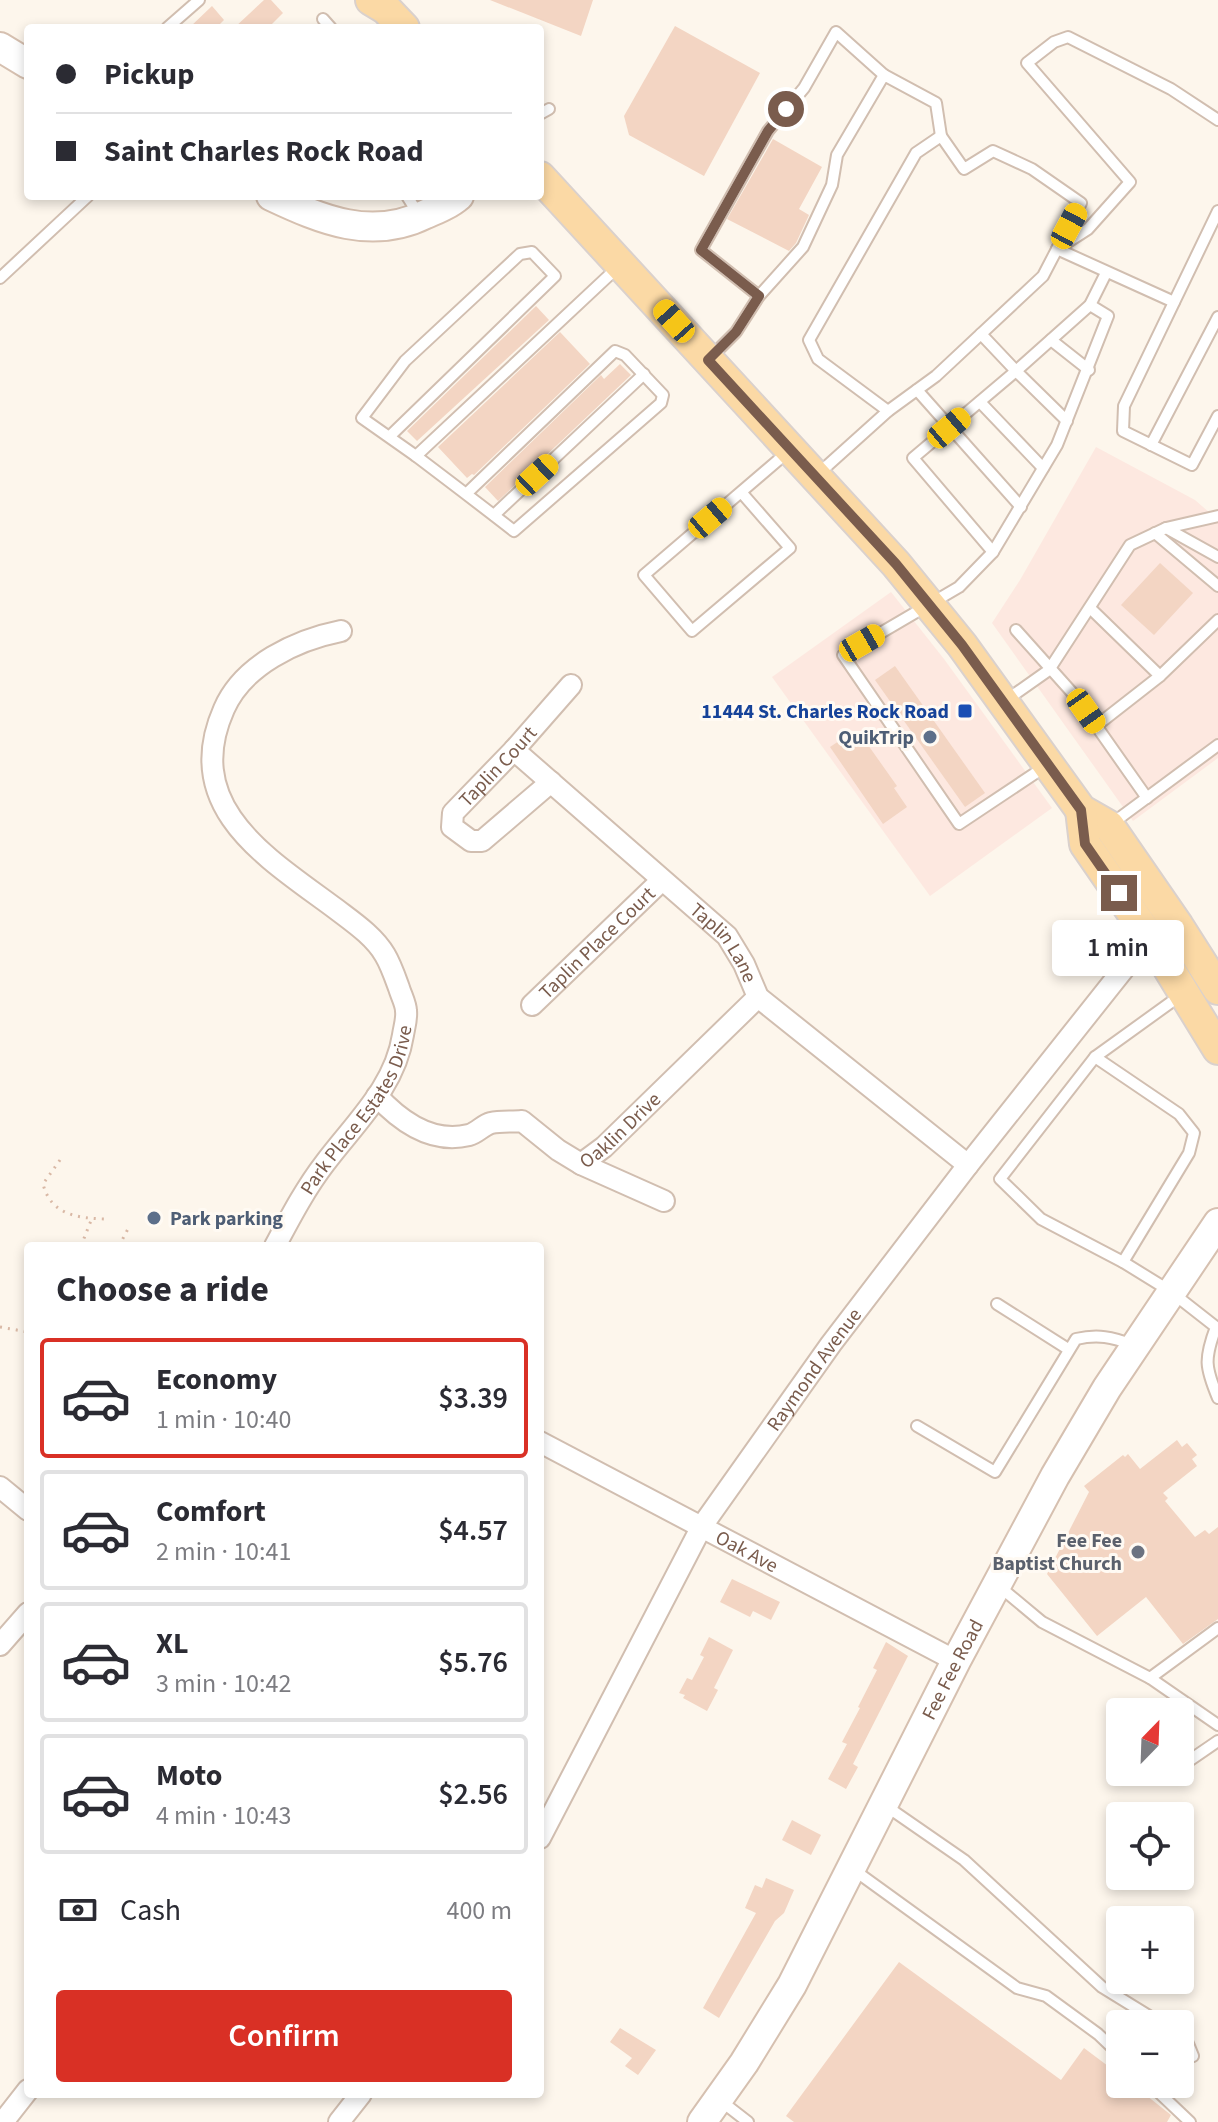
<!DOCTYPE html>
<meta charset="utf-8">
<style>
body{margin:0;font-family:"Source Sans 3",sans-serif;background:#f2f2f3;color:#2b2b33;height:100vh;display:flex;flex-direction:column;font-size:30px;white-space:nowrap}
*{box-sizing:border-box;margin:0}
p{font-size:26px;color:#7c7c81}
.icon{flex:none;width:44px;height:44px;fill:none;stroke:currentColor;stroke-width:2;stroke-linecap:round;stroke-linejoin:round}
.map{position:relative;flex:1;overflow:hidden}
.side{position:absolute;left:24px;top:1242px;width:520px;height:856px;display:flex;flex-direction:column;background:#fff;border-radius:8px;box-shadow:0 4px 12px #0003}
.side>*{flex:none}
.top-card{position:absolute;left:24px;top:24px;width:520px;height:176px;border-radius:8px;box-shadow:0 4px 12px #0003;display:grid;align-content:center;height:176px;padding:0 32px;background:#fff}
.needle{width:52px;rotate:23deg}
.tools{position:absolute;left:1106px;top:1698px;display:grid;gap:16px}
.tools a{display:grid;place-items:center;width:88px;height:88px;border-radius:8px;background:#fff;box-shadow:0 4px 12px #0003;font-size:40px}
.end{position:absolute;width:36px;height:36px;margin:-18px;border:10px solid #7a5c4d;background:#fff;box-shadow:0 0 0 4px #fff}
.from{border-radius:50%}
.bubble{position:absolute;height:56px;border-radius:8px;background:#fff;box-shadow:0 4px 12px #0003;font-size:26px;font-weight:600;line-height:56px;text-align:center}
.car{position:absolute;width:24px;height:48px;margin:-24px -12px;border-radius:10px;box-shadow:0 0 6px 2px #0007;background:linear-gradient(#f5c518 24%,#345 0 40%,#f5c518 0 76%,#345 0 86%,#f5c518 0)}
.top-card b{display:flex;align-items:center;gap:28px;height:76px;font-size:30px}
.top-card b+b{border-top:2px solid #e1e1e2}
.top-card i{width:20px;height:20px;background:#2b2b33}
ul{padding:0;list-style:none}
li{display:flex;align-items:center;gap:24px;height:120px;margin:0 16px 12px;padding:0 16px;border:4px solid #e1e1e2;border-radius:8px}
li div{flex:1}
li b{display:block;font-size:30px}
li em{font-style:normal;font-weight:600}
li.on{border-color:#d93025}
li>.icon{width:72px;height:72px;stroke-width:1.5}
h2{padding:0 32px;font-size:36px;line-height:96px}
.pay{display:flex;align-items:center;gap:20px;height:88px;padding:0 32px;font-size:30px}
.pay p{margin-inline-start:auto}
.action{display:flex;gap:16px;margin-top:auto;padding:16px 32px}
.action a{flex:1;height:92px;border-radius:8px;background:#d93025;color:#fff;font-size:32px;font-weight:600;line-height:92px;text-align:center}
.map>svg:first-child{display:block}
</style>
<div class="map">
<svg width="1218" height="2122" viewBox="0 0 1218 2122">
<rect width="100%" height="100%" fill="#fdf6ec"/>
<g fill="#fde8e0">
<path d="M1096,447L1195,500L1218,520V758L1133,821L992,623L1020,580Z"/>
<path d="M891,592L944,659L1052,808L930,896L772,677Z"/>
</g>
<g fill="#f3d5c3">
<path d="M264,0H271L283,13L268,28H234Z"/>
<path d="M490,0H593L581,36Z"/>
<path d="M212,6L224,20L216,28H189Z"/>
<path d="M675,26L760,73L704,176L629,135L624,116Z"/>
<path d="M773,139L822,167L799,209L809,215L796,243L789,251L727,219Z"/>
<path d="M536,306L549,320L417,441L407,431Z"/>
<path d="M560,332L590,364L474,475L472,474L467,478L438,447Z"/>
<path d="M620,364L631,375L498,501L485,487L601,375L604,379Z"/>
<path d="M1160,563L1193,593L1154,635L1121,605Z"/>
<path d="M895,666L985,793L965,807L875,680Z"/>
<path d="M854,731L865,747L868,745L897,786L894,788L907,807L883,824L830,747Z"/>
<path d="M1177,1440L1182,1447L1187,1443L1197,1455L1192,1459L1197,1466L1163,1493L1168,1498L1165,1501L1195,1537L1205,1530L1209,1534L1218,1527V1619L1183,1644L1146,1597L1097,1636L1047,1574L1089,1492L1084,1486L1123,1455L1125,1457L1128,1454L1140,1469Z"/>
<path d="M732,1579L780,1602L771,1620L753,1611L750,1617L720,1602Z"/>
<path d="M709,1637L733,1650L714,1688L718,1690L707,1711L683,1698L685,1695L679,1693L687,1678L692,1680L704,1657L700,1655Z"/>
<path d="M886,1642L908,1656L853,1764L858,1767L846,1789L828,1779L847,1744L842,1742L860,1708L858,1707L877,1670L873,1668Z"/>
<path d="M792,1820L821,1835L811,1855L782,1840Z"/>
<path d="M766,1878L794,1890L784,1913L775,1921L719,2018L703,2008L756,1913L745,1908L755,1885L762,1888Z"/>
<path d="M899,1962L1061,2080L1084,2048L1120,2075V2084H1132L1171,2115L1167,2122H794L786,2116Z"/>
<path d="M620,2028L656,2050L638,2075L625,2066L632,2058L610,2042Z"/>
</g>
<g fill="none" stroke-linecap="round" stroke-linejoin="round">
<g stroke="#d1beb0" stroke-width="14">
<g id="lane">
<path d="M323,19L331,28"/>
<path d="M167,28L199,0"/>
<path d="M540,114L549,109"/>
<path d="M407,196L419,215"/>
<path d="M1218,211L1124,406L1123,431L1192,465L1218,416"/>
<path d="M0,278L88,196"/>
<path d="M759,296L701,250L768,131L804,88L836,32L884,75"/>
<path d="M1174,302L1057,249L1088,229L1130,182L1027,63L1054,42L1068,37L1171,89L1218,120"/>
<path d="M981,334L1016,371L913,458L993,552"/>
<path d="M1051,340L1089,370"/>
<path d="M711,357L736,332L759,296L803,247L832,185L837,155L884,75L936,103L941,136L964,169L993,151L1032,169L1081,203L1043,276L936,376L888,411L818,474"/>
<path d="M917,390L1021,507"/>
<path d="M980,402L1043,468"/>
<path d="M888,411L818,359L809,340L916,153L941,136"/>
<path d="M1067,421L1016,371L1090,305L1106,273"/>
<path d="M389,437L555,276L532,252L520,254L405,361L362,418L416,456"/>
<path d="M1151,445L1218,317"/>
<path d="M741,492L790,548L692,631L644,575L790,450"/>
<path d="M466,494L615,351L625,355L663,395L661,403L514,531C482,506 449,481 416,456L619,266"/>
<path d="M494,515L644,374"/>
<path d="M1166,528L1218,557"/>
<path d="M1155,533L1218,586"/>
<path d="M1090,608L1160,676L1218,620"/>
<path d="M1016,630L1076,697L1147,798"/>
<path d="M1005,701L1049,670L1130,545L1166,528L1218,516"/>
<path d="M1096,726L1160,676"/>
<path d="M1046,766L959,824L843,655L959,587L993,552L1057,445L1108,316L1090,305"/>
<path d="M1110,825L1218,745"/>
<path d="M1181,995L1095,1057L1000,1179L1041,1219L1123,1262L1170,1291L1216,1327C1204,1359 1205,1367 1218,1398"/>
<path d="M1095,1057L1179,1114L1194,1133L1189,1153L1123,1262"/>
<path d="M997,1304L1068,1349"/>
<path d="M917,1426L995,1472L1076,1339C1098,1334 1112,1337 1133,1345"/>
<path d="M1000,1587L1042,1622L1150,1678L1218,1628"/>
<path d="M1150,1678L1218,1725"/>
<path d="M1180,1767L1218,1741"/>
<path d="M1170,1774L1173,1772"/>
<path d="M886,1806L964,1860L1102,1987L1162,2024"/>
<path d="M854,1870L1017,1988L1046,1996L1098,2034L1120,2055"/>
<path d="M1180,2032L1184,2034L1193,2056"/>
<path d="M1150,2084L1190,2122"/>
<path d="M721,2101L748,2122"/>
</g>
</g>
<g stroke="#d1beb0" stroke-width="24">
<g id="street">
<path id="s1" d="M514,750L727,936L744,964L758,997L968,1165"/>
<path id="s2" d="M551,782L482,841H471L452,827L453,813L514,750L571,685"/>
<path id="s3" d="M532,1005L661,881"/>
<path id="s4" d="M377,1096C401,1122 433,1144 469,1135C477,1133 483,1125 491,1123C500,1121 512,1122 522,1121L558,1150L581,1164L604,1147L758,997"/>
<path d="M581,1164L664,1201"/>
<path id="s5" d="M275,1246C290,1218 305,1189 325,1163C355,1123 395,1087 403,1035C404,1028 407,1019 406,1011C406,1004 401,995 399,988C395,977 391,965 385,955C374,936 353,922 336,909C269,859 180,808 224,709C243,665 296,640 341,631"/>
<path id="s6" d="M540,1442L956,1661"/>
<path d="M0,1487L28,1510"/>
<path d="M0,1645L28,1613"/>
<path id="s7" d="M540,1838L702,1526L831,1344L968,1165L1130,961L1152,941"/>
<path d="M3,2122L28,2090"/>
<path d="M339,2122L361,2094"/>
</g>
</g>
<g stroke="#d6c0b0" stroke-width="32">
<g id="secondary">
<path d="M0,47L28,64"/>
<path d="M271,196C322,220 372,241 426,214C438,209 450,204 459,196"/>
<path id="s8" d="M702,2122L744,2063L792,1985L956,1661L1055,1476L1107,1388L1218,1223"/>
</g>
</g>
<g stroke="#dad1cd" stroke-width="34">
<g id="primary">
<path d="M371,0L386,9L404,28"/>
<path d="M540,177L896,564L962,645L1081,810L1109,826L1178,926L1218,989"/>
<path d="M1081,810L1085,844L1152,941L1218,1049"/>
</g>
</g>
<g stroke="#d9b8a5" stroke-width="3" stroke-dasharray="2 6" stroke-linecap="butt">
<path d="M60,1160L43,1184C51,1215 77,1218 105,1219"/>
<path d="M81,1246L92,1218"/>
<path d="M119,1246L129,1227"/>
<path d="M0,1327L28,1332"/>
</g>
<use href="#lane" stroke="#fff" stroke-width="10"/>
<use href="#street" stroke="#fff" stroke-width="20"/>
<use href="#secondary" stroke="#fff" stroke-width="28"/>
<use href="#primary" stroke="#fbd9a5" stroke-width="30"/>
</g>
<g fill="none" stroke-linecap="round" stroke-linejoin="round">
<path stroke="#7a5c4d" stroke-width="10" d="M786,109L768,131L701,250L759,296L736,332L708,360L896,564L962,645L1081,810L1085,844L1119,893"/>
</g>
<rect fill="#1a4fb4" stroke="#fffaf3" stroke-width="3" x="957" y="703" width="16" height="16" rx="4"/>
<g fill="#5c6f8a" stroke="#fffaf3" stroke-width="3">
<circle cx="930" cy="737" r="8"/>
<circle cx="154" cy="1218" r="8"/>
</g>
<circle fill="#6b7280" stroke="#fffaf3" stroke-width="3" cx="1138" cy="1552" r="8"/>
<g text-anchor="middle" stroke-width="6" stroke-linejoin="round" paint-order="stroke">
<g font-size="20" font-weight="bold" fill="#164399" stroke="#fffaf3" text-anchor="end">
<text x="949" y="718">11444 St. Charles Rock Road</text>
</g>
<g font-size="20" font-weight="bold" fill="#4e5e75" stroke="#fffaf3" text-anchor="end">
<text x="914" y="744">QuikTrip</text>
<text x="170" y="1225" text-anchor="start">Park parking</text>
</g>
<g font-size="20" fill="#7a5c4d" stroke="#fffaf3">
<text dy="7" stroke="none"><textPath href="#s2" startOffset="204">Taplin Court</textPath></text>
<text dy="7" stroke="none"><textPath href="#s3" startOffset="90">Taplin Place Court</textPath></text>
<text dy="7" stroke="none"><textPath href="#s1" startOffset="286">Taplin Lane</textPath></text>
<text dy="7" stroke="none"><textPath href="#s5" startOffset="160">Park Place Estates Drive</textPath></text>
<text dy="7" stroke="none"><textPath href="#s4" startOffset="286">Oaklin Drive</textPath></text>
<text dy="7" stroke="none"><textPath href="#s7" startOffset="544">Raymond Avenue</textPath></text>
<text dy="7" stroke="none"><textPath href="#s6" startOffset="234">Oak Ave</textPath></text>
<text dy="7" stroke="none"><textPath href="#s8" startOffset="518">Fee Fee Road</textPath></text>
</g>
<g font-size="20" font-weight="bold" fill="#5b616d" stroke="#fffaf3" text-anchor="end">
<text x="1122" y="1547">Fee Fee<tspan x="1122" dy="23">Baptist Church</tspan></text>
</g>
</g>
</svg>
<div class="tools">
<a><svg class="needle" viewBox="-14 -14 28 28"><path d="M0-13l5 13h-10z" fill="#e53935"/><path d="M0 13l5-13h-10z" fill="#7c7c81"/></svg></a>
<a><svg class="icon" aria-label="locate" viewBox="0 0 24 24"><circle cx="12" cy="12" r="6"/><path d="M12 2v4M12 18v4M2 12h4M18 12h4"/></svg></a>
<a>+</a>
<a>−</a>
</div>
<i class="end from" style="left:786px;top:109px"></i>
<i class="end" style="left:1119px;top:893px"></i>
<div class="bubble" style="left:1052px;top:920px;width:132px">1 min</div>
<i class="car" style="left:1069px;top:226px;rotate:28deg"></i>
<i class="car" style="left:674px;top:321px;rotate:318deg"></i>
<i class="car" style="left:949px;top:428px;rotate:50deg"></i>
<i class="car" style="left:537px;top:475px;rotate:47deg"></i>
<i class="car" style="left:710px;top:518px;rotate:50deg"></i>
<i class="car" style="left:862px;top:643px;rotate:60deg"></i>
<i class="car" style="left:1086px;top:711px;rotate:145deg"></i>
<div class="top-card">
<b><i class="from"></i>Pickup</b>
<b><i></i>Saint Charles Rock Road</b>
</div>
<section class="side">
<h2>Choose a ride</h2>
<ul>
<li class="on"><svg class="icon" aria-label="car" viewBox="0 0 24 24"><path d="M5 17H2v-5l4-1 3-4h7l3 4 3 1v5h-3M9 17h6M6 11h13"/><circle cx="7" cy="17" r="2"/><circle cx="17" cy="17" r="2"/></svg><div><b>Economy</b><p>1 min · 10:40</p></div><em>$3.39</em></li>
<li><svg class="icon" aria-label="car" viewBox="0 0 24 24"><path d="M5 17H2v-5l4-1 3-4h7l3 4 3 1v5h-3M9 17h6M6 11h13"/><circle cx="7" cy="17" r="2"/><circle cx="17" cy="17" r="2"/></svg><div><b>Comfort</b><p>2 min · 10:41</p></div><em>$4.57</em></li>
<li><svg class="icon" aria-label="car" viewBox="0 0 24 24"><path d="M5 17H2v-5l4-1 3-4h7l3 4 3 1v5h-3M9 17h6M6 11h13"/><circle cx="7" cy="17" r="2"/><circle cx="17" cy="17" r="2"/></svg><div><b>XL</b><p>3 min · 10:42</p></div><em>$5.76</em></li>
<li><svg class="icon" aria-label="car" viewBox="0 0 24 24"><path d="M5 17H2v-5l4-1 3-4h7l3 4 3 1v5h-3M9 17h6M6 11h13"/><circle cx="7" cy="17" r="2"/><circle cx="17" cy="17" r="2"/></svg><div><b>Moto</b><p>4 min · 10:43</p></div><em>$2.56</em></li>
</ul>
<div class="pay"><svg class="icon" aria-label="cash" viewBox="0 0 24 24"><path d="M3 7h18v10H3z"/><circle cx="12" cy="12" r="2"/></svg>Cash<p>400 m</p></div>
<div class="action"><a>Confirm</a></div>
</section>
</div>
